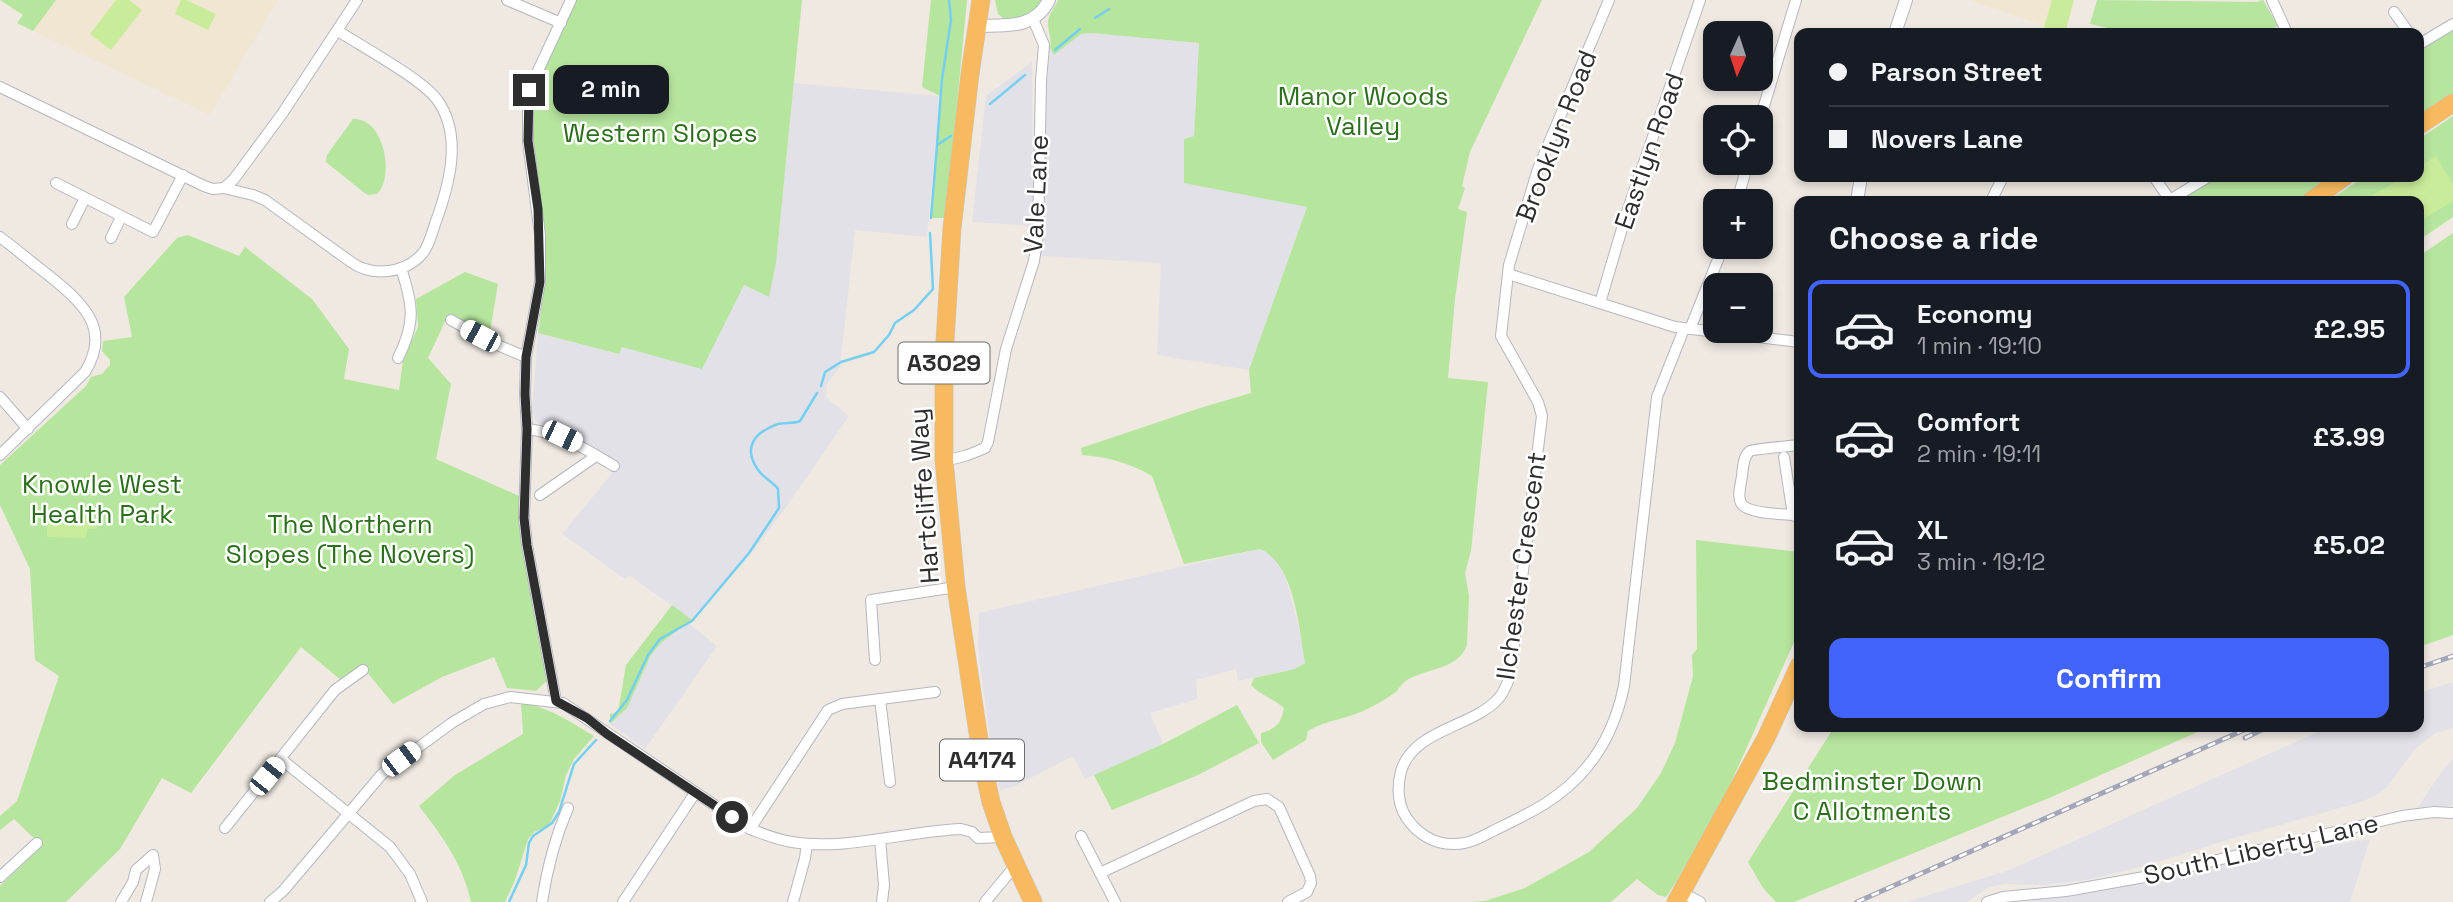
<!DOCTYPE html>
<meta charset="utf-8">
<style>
body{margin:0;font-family:"Space Grotesk",sans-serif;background:#242831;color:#f1f3f6;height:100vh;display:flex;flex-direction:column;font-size:26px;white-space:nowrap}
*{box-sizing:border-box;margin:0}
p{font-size:23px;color:#9ea1a6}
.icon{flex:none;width:38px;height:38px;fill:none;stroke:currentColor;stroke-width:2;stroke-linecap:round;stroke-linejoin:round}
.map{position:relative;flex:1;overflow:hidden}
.panel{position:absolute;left:1794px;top:196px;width:630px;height:536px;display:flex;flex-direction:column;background:#171b24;border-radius:14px;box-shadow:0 4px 10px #0003}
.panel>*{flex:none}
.banner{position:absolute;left:1794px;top:28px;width:630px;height:154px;border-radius:14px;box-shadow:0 4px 10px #0003;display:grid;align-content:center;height:154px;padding:0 35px;background:#171b24}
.needle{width:46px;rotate:183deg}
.buttons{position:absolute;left:1703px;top:21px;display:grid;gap:14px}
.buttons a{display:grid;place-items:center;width:70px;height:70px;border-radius:14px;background:#171b24;box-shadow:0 4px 10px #0003;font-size:35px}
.end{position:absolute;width:32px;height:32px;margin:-16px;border:9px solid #2e2e2e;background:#fff;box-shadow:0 0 0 4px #fff}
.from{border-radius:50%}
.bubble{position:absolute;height:49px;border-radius:14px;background:#171b24;box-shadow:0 4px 10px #0003;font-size:23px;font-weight:600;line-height:49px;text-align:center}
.car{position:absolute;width:21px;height:42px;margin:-21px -10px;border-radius:9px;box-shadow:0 0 5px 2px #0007;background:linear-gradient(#fff 24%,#345 0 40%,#fff 0 76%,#345 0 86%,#fff 0)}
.banner b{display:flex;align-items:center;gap:24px;height:66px;font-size:26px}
.banner b+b{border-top:2px solid #363941}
.banner i{width:18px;height:18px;background:#f1f3f6}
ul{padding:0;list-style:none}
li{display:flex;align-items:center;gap:21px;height:98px;margin:0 14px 10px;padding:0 21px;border:4px solid transparent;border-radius:14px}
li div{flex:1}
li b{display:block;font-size:26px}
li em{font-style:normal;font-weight:600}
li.active{border-color:#4264fb}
li>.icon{width:63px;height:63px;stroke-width:1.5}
h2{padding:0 35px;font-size:32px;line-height:84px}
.cta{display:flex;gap:14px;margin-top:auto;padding:14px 35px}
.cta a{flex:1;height:80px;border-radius:14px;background:#4264fb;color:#fff;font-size:28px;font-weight:600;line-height:80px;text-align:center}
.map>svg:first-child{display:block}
</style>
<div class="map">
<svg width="2453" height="902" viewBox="0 0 2453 902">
<rect width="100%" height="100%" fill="#efe9e1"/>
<g fill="#e3e1e8">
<path d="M1091,33L1199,43L1194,136L1307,207L1249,370L1157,355L1161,263L1040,256L1045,97L1050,48L1054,54L1081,34Z"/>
<path d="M1032,62L1033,226L972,222L986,96Z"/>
<path d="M794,83L940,96L927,237L855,230L840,367L827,384L826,397L849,416L784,510L750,555L692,620L629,575L625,579L562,534L619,465L536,421L532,413L538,333L619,354L622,347L744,284L769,297L776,263Z"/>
<path d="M1260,549L1270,553L1285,575L1299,629L1305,663L1295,669L1238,681L1236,669L1196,680L1197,699L1150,713L1163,744L1085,779L1073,756L1015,786L1000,790L994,768L978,648L979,613Z"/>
<path d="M689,624L717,646L645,749L610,724L627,707L651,655L661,643Z"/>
<path d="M2453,682V728L2436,733L2416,748L2387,787L2378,794L2361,802L2234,838L2144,866L2087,880L2042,885L2004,884L1987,888L1967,902H1906L2007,871L2331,726H2418L2419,693Z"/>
<path d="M2453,759V805L2418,807L2441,773Z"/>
<path d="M2370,839L2350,902H2023L2096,890L2236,861Z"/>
</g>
<g fill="#f0e6d1">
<path d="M56,0H278L210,115L33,31Z"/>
<path d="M1969,0H2074L2065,33Z"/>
</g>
<g fill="#b6e59e">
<path d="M0,0H56L33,31L17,23L23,15Z"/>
<path d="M575,0H802L776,263L769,297L744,285L702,369L622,347L619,354L538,333C553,252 520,173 532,92C536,68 555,47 565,25C569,17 572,8 575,0Z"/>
<path d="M931,0H967L946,218H931L940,96L922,87Z"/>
<path d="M995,0H1042C1036,15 1022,17 1008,22L998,14Z"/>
<path d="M1058,0H1542L1470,152L1462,186L1465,188L1458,209L1467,212L1455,299L1448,378L1488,382L1471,551L1465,573L1469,596L1467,645C1458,671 1423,668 1404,682C1401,685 1399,688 1397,691C1389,697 1378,704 1369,708C1350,719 1327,719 1308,731L1306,740L1273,760L1261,742V733C1277,728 1281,724 1284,708C1273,699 1261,695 1251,685L1254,678L1295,669L1305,663C1299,629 1295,564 1260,549L1184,564L1152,476C1130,463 1108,457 1082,455L1081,448L1200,408L1251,393L1249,370L1307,207L1184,183V139L1194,136L1199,43L1091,33L1081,34L1054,55L1050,48C1052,39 1048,32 1048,23C1048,15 1055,7 1058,0Z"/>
<path d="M2097,0L2257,2L2263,0L2278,26L2263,33H2108V28L2090,24Z"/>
<path d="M2453,27V97L2419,120V49Z"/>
<path d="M2453,116V217L2419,240L2418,201H2328L2364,177H2418L2419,139Z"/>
<path d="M353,119C384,117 395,177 377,194L368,195L362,191L326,162L327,155Z"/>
<path d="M2215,177H2334L2297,201H2177Z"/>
<path d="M2453,233V635L2419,647V256Z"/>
<path d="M188,235L239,256L245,247L312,299L349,349L344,379L399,390L403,361L418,327L416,299L465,272L498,284L489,338L448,315L428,358L451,384L436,459L519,496L520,518L548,680L536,691L507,688L494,657L442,677L393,704L362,666L341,680L301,647L191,793L162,778L120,849L66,902H0V886L42,846L14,819L0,830V816L17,801L59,676L35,660L30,569L0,505V465L86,386L91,377L102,374L110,365V360L102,351L103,341L132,337L124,297L177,238Z"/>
<path d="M1696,540L1799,552V631L1729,787L1676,882L1666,897L1658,895L1637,879L1611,902H1471L1485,901L1525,888L1589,852L1637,808L1661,773L1675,743L1693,676L1692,655L1697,649Z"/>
<path d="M672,605L692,620L661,643L651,655L627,708L610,724V714L618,712L626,665Z"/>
<path d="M521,703C549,707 569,721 594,736L574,759L566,775L560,801L549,825L534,832L528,839L515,880L505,902H471C463,864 442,836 419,806L455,775L523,734Z"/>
<path d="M1237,705L1259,743L1198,775L1112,810L1094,775L1163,744Z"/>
<path d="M1835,726H2211L2049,798L1794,902H1776L1763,888L1748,862Z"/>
</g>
<g fill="#c9ec9a">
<path d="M116,0H129L142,10L111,50L90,34Z"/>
<path d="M181,0H186L216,14L208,30L175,14Z"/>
<path d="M2052,0H2074L2065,33L2044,28Z"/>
<path d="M2436,156L2453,184V201L2419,222L2418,201H2369L2368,198L2403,177H2418L2419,167Z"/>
<path d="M47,511L88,512L87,520H97V529H87L86,538L47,537Z"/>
</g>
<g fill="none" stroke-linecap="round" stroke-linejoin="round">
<g stroke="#75cff0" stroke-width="2.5">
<path d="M1095,18L1109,9"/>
<path d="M1055,50L1080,29"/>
<path d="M990,104L1025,75"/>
<path d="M937,145L942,79L951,20L949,0"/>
<path d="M931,218L937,145L951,136"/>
<path d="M821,386L825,372L841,362L874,352L889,335L895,323L914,310L933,289L930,233"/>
<path d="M610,721L627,700L648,655L660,639L692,621L749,553L779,508L778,489C772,481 764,478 758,470C742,447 755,432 778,424C786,422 793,424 800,421L817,393"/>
<path d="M509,902L526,865L529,843L533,836L552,823L559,812L574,764L596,740"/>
</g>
<g stroke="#b4b7c1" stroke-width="12">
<g id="minor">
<path d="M507,0L561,23"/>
<path d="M1609,0L1538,169L1509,265L1501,336L1538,402L1542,416L1510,676C1507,684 1504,693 1498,699C1471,728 1414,729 1401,771C1397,787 1398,804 1406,817C1417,834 1435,845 1455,844C1470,844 1483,836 1495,830C1530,813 1562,798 1587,767C1607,743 1618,715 1624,686L1657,397L1684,329"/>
<path d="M2272,0L2287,33"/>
<path d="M2394,12L2409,33"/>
<path d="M2418,45L2453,24"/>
<path d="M0,87L204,186L213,189L224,188L234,179L282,114L357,0"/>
<path d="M1760,119L1796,0"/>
<path d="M2154,177L2170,200"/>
<path d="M56,183L153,232L183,175"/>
<path d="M224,188L253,195L265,200L351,262C372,277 405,274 423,253C429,245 432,233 435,224C449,186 463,137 438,101C424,80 361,46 338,31"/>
<path d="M1737,201L1748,163"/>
<path d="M1991,201L2001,181"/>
<path d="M2168,201L2208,177"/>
<path d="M72,224L85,198"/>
<path d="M0,237C16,249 31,262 47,274C80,301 113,327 85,372L0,455"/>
<path d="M111,238L121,217"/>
<path d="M1508,274L1675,327L1799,342"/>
<path d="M1600,303L1626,215L1700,0"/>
<path d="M451,320L490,342L526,357"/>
<path d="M1690,329L1723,247"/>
<path d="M398,358C416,322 413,305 401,268"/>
<path d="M0,397L28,429"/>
<path d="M527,429C561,433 586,449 614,466"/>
<path d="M1799,445C1791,446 1753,449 1750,451C1743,456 1743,468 1742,476C1741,484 1737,496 1741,503C1747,514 1782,514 1793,515L1799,518"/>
<path d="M1784,457L1793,515"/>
<path d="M944,460C959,459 971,454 985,448L988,442L1006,349L1034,261L1038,235L1041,81L1044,45L1033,19"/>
<path d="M540,495L596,456"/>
<path d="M875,660L871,600L956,587"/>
<path d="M880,699L890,782"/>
<path d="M556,701L527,545L524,518L527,429L525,394L526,357L540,282V235L528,141V107L529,90L571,0"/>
<path d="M281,759L390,847L410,874L422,902"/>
<path d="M225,828L335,690L363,670"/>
<path d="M750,829L828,710L842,704L935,692"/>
<path d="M1081,836L1115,902"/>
<path d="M880,839L884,885L882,902"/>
<path d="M1100,873L1254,801L1267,799L1279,807L1310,876L1311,883L1307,892L1288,902"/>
<path d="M0,877L37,843"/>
<path d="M1681,892L1700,902"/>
<path d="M121,902L133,882L136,870L153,855L155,869L146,902"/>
<path d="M270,902L283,891L382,774L453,722L484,704L510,697L563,703L750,829C764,834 777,840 792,842C845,851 907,831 961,829L972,832L978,838L1003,837"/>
<path d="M542,902C547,869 555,838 568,808"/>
<path d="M623,902L695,793"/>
<path d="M793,902L805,858L807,844"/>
<path d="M985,902L1015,866"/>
<path d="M1987,902L2003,897L2066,891L2150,876L2402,816L2434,812L2453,813"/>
</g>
</g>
<g stroke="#b4b7c1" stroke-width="14">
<g id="tertiary">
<path d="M979,26C1006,25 1035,29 1049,0"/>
<path d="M1895,33L1906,0"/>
<path d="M1857,201L1861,177"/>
</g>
</g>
<g stroke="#c9c9c9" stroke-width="19">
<g id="trunk">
<path d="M981,0L970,74L952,228L944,357V460L956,587L983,766L991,802L1003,837L1033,902"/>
<path d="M2418,126L2453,103"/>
<path d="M2311,201L2344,177"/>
<path d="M1676,902L1766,738L1799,666"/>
</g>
</g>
<use href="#minor" stroke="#fff" stroke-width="10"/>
<use href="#tertiary" stroke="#fff" stroke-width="12"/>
<use href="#trunk" stroke="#f8ba60" stroke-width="18"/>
<g stroke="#a3a6b8" stroke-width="5">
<g id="rail">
<path d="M2418,668L2453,656"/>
<path d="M2245,738L2270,726"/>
<path d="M1857,902L2253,726"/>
</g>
</g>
<use href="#rail" stroke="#fff" stroke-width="2.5" stroke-dasharray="8" stroke-linecap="butt"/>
</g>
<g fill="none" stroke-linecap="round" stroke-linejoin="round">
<path stroke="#2e2e2e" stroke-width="9" d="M529,90L528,141L538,209L540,282L526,357L525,394L527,429L524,518L527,545L556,701L587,718L607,734L732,817"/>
</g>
<g text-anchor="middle" stroke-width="5" stroke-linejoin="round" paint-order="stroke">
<g fill="#fff" stroke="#6d6d6d" stroke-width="2">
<rect x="898.5" y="342.5" width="91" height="41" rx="5"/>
<rect x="940" y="739.5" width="84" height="41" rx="5"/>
</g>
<g font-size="24" font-weight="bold" fill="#2e2e2e">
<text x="944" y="371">A3029</text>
<text x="982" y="768">A4174</text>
</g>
<g font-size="26" fill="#2c6e1b" stroke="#fff">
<text x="1363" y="105">Manor Woods<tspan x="1363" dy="30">Valley</tspan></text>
<text x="660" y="142">Western Slopes</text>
<text x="102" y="493">Knowle West<tspan x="102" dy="30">Health Park</tspan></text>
<text x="350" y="533">The Northern<tspan x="350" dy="30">Slopes (The Novers)</tspan></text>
<text x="1872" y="790">Bedminster Down<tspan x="1872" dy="30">C Allotments</tspan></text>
</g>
<g font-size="26" fill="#2e2e2e" stroke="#fff">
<text transform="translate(1556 136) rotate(-69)" y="9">Brooklyn Road</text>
<text transform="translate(1649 151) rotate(-71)" y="9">Eastlyn Road</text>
<text transform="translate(1036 194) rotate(-87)" y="9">Vale Lane</text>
<text transform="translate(924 496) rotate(-94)" y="9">Hartcliffe Way</text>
<text transform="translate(1521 566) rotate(-82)" y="9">Ilchester Crescent</text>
<text transform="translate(2261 849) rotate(-13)" y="9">South Liberty Lane</text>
</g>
</g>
</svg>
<div class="buttons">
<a><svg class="needle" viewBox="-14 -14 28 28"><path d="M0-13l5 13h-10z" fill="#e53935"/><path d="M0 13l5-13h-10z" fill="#9ea1a6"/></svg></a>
<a><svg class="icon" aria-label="locate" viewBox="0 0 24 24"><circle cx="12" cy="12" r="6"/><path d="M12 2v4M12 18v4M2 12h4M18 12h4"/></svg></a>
<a>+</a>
<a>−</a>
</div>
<i class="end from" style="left:732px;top:817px"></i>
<i class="end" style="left:529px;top:90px"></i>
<div class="bubble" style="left:553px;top:65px;width:116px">2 min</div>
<i class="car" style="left:480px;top:336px;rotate:298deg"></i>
<i class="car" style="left:562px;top:436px;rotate:116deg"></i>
<i class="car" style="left:401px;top:759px;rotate:53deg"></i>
<i class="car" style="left:267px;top:776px;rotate:39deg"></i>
<div class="banner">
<b><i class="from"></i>Parson Street</b>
<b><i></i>Novers Lane</b>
</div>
<section class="panel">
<h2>Choose a ride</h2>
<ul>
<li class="active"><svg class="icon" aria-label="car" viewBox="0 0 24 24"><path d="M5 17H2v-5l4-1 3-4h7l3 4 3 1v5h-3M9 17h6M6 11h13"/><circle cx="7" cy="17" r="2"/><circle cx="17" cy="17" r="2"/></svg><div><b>Economy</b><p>1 min · 19:10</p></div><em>£2.95</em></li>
<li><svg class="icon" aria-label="car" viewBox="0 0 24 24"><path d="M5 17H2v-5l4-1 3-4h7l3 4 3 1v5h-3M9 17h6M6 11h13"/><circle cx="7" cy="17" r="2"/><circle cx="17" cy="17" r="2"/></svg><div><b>Comfort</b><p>2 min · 19:11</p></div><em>£3.99</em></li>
<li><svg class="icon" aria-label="car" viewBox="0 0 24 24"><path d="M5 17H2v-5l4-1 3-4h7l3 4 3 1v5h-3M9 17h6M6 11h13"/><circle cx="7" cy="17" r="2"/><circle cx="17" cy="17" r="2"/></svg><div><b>XL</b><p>3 min · 19:12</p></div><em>£5.02</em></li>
</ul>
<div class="cta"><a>Confirm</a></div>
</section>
</div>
